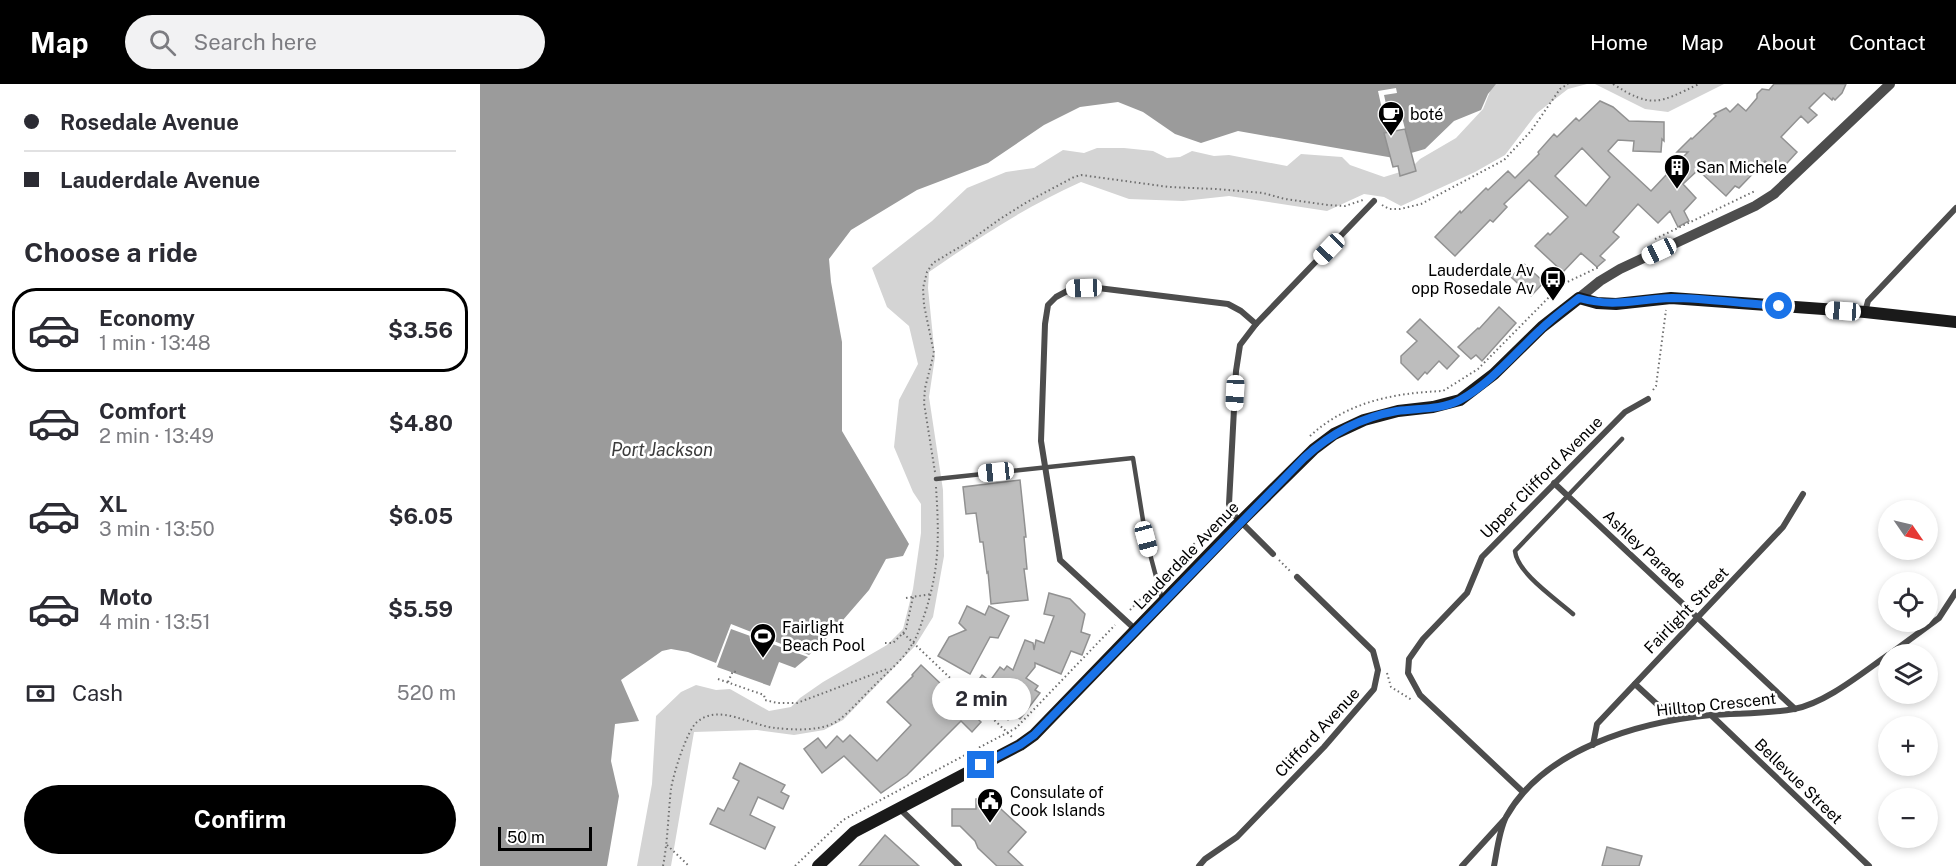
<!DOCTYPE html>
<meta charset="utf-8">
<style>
body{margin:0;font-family:"Public Sans",sans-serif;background:#f2f2f3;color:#2b2b33;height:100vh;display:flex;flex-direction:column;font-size:22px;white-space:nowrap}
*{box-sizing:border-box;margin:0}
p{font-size:20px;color:#7c7c81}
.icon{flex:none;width:33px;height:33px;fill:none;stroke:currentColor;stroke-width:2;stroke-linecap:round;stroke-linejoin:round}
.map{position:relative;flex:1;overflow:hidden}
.drawer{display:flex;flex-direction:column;background:#fff;width:480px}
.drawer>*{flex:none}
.top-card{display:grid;align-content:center;height:132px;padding:0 24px;background:#fff}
.needle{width:39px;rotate:124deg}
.controls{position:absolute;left:1398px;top:416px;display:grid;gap:12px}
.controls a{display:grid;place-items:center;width:60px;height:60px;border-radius:50%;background:#fff;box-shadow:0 3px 9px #0003;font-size:30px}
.scale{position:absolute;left:18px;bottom:15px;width:94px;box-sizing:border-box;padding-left:6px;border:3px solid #000;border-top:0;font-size:16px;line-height:21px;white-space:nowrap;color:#000;-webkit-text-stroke:4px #fff;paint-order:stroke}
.end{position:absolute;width:27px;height:27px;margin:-14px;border:8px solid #1a73e8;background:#fff;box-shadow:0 0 0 3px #fff}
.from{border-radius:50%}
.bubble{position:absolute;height:42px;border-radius:21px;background:#fff;box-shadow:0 3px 9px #0003;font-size:20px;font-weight:700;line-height:42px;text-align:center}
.car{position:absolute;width:18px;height:36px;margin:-18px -9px;border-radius:8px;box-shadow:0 0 4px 2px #0007;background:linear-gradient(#fff 24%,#345 0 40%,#fff 0 76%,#345 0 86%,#fff 0)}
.top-card b{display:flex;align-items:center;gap:21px;height:57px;font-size:22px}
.top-card b+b{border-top:2px solid #e1e1e2}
.top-card i{width:15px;height:15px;background:#2b2b33}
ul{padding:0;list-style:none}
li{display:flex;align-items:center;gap:18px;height:84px;margin:0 12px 9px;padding:0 12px;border:3px solid transparent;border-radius:24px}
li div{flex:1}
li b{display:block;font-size:22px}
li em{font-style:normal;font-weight:700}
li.current{border-color:#000}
li>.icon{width:54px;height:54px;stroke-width:1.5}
h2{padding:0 24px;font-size:27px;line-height:72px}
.pay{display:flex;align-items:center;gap:15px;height:66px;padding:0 24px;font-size:22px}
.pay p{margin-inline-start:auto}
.action{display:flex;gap:12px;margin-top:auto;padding:12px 24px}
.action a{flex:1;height:69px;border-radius:36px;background:#000;color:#fff;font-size:24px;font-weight:700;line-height:69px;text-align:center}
header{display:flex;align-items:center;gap:36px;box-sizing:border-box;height:84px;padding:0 30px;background:#000;color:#fff}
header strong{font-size:28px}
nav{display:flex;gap:33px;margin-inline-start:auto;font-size:21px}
.search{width:420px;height:54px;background:#f2f2f3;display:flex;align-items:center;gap:15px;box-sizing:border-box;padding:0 21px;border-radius:33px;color:#7c7c81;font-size:22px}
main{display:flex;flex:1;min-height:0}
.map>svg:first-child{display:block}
</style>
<header>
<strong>Map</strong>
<div class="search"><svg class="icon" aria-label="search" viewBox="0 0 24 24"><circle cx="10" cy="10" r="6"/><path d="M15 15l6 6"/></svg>Search here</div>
<nav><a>Home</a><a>Map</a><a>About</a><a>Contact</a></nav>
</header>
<main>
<section class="drawer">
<div class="top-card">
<b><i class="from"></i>Rosedale Avenue</b>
<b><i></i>Lauderdale Avenue</b>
</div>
<h2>Choose a ride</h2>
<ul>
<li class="current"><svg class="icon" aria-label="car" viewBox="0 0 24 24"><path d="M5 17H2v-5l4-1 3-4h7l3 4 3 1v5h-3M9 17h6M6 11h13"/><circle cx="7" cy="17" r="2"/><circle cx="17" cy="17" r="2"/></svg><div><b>Economy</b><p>1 min · 13:48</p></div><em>$3.56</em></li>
<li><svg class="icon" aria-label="car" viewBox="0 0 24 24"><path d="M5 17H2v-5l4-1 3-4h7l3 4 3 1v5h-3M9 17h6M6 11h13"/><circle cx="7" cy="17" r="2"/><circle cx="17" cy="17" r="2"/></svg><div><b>Comfort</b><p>2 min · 13:49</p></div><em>$4.80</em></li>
<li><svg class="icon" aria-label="car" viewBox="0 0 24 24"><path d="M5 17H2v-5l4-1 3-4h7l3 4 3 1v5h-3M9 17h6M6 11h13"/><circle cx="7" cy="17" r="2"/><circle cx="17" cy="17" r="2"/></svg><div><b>XL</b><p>3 min · 13:50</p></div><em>$6.05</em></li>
<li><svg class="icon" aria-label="car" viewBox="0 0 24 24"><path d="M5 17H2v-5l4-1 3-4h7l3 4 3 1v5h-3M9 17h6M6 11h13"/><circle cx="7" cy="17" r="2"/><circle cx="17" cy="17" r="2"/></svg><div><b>Moto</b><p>4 min · 13:51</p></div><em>$5.59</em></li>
</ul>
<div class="pay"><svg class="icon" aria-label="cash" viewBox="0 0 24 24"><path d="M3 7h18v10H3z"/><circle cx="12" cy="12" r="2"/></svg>Cash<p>520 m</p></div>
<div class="action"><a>Confirm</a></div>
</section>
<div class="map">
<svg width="1476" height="782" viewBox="0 0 1476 782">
<rect width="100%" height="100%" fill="#fff"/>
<g fill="#d4d4d4">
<path d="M1013,0H1107L1088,5L1057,29L1025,71L995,88L921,122L904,113L884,110L847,127L749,112L703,117L649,115L601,98C547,122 498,154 449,188L448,204L455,273L449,313L463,406L464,472L453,533L435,562L363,636L344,646L314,651L277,646L214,648L191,782H157L172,700L176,632L201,608L216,601L236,606L250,605L289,627L311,623L320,614L343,598L407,561L423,545L433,505L441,449V420L433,408L414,363L419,316L438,280L429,242L407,223L392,184L452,137L487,104L526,88L554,84L583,66L604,69L617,64H644L673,67L687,74L700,73L712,67L734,72L749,71L807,82L821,70L862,73L870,81L904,93L930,85L940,75L976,54L1003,25Z"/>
<path d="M1115,0H1244L1188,28L1165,25Z"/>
</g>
<g fill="#9b9b9b">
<path d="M0,0H1016L1008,10L1001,26L974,37L945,65L914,74L758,47L721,59L695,50L663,28L638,18L600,23L564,41L508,79L437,106L371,146L349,175L351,198L362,258V347L429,460L423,472L406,475L389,506L350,551L329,571L251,540L236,579L208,568L191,565L182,567L141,596L159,637L135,640L131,677L139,712L127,782H0Z"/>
<path d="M251,545L328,573L315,584L299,578L290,602L237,583Z"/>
</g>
<path fill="#fff" d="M916,4L917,9L904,11L906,20L917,19L918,23L910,24L913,34L922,33L925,45L907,48L898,7Z"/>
<g fill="#bdbdbd" stroke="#919191" stroke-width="1.5" fill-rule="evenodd">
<path d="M1294,0H1366L1362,9L1355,16L1353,14L1352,16L1344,9L1329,24L1337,31L1328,39L1321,32L1301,53L1317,68L1298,89L1285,77L1259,104L1255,102L1246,112L1218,86L1203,100L1216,114L1204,127L1209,137L1198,143L1190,127L1178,139L1158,120L1133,148L1139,153L1120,172L1125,176L1117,183L1101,169L1083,188L1055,162L1068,149L1070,151L1088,133L1049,96L1024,120L1027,123L1013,138L1010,136L975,172L955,153L980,127L981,129L1006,104L1008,106L1028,87L1035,94L1059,70L1058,68L1074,50L1077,53L1096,34L1099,37L1120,17L1133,23L1149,37L1184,38V57L1182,55L1181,68L1153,67L1154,57L1138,56L1128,67L1171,107L1188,89L1190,92L1205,77L1202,74L1208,68H1197L1211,54L1212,55L1236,32L1234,30L1246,24L1250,28L1258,20L1266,27L1277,14V10L1282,5L1289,6ZM1102,64L1130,93L1106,122L1075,92Z"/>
<path d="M925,45L936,87L920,92L918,82L913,83L904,49Z"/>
<path d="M1044,180L1064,198L1051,212L1031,193Z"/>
<path d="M1019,223L1036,239L1002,277L996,271L991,275L978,263L998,244L999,245Z"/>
<path d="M940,235L979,272L967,285L959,277L947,290L945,288L938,296L921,279V272L937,257L927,248Z"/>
<path d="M540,396L546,453H544L547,485H544L548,516L511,520L508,488L507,489L503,458H500L496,429L486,430L483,403Z"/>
<path d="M569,509L590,515L605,530L601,548L610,551L602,571L591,567L581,590L555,579V583L546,594L558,602L555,606L560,609L540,635L532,629L528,636L490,608L502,591L510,597L520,583L524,586L527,582L533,586L545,556L553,559L554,566L556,556L564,559L574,532L564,530Z"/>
<path d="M487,522L505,531L509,522L529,532L518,554L510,553L490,590L458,572L469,553L486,546L479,539Z"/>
<path d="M441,581L501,638L492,648L481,637L427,691L401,709L364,672L342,689L324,665L338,654L346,664L357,652L363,658L370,651L397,677L431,641L407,618L433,592L432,591Z"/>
<path d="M260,679L305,701L301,708L309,712L303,725L278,713L270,731L295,743L285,765L230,740L238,724L244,727L259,697L253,694Z"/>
<path d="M496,715H510L546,748L528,768L543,782H517L498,764L495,757L480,742H472V725H496Z"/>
<path d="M405,751L439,782H379Z"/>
<path d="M1127,763L1162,772L1159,782H1122Z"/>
</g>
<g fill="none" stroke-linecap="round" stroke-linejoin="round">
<g stroke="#6f6f6f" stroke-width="2" stroke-dasharray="1.5 3" stroke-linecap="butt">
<path d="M1133,0C1172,25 1179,19 1219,0"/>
<path d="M902,121L909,125H920L941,120L1024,76L1051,47L1080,5L1088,0"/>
<path d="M1175,155L1275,107"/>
<path d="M1173,306L1176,302L1186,226"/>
<path d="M830,352C867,318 913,309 963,307L998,285L1081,201L1119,183"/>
<path d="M455,388L444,319L445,304L454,269L444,221L443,204L447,188L453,179L488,158L520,135L547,118L594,93L601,91L689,103L736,105L783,109L805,115L848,121L865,122L883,116"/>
<path d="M799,476L810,487"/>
<path d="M685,489L731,443L743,437"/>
<path d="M426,514L451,510"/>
<path d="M650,526L671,504"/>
<path d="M423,549L426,545L433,513"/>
<path d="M405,559H413L423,549L532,653"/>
<path d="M907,589L911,603L932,616"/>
<path d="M238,595L284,611L285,616L297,619H317L407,585"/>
<path d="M248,598L253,587L258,589"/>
<path d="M187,761L209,782"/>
<path d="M183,782C188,756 188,731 191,705C193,691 207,646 217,638C239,619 271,642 296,644C313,646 339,647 354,639C369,630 381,614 394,602C406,589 422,577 431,562C438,552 441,540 445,529C460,483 459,450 456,403"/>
<path d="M315,782L363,736L536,644L635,541"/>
</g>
<g stroke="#4d4d4d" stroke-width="4.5">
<path d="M456,395L653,374L666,455L682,515"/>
<path d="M1093,530C1076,515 1037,489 1035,467L1142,355"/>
</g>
<g stroke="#4d4d4d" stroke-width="6">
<path d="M1385,228L1388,217L1476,124"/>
<path d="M1074,399L1315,625"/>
<path d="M793,470L752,429L749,420L756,287L760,261L776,240L894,117"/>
<path d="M656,546L580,476L561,357L565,240L568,221L576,213L591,205L618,204L748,220L761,227L776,240"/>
<path d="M1410,570L1459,534L1476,508"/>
<path d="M1155,600L1193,635"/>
<path d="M1231,631L1389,782"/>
<path d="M1113,661L1117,640L1303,443L1323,410"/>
<path d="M1043,708L940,611L928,589L929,575L943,555L987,509L1002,473L1145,328L1168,315"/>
<path d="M419,724L479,782"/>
<path d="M719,782L725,775L757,753L844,663L894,605L898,586L893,567L817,493"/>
<path d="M982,782L1024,736"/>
<path d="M1014,782C1017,767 1019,747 1026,733C1064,665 1158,638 1231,631C1258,629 1287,630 1314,625C1346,619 1382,589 1408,571"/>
</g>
<path stroke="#4d4d4d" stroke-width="10" d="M1099,214L1120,197L1140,185L1275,122L1294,110L1410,0"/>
<path stroke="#1a1a1a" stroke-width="12" d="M338,782L374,748L540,661L554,651L756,442L834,365L854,350L884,336L918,327L953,323L980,316L1014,290L1062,243L1099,214L1117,219L1136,220L1191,214L1385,228L1476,238"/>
</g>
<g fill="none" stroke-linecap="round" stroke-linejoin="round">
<path stroke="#1a73e8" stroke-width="8" d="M501,681L540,661L554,651L824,374C850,350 882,333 917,327C938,324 961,326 980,316C1011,299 1035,269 1060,246C1072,234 1086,224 1099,214C1136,224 1156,215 1192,214C1226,214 1264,220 1299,222"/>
</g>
<defs>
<g id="cafe-pin" transform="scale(1.35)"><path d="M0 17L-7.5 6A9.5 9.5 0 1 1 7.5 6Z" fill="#000" stroke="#fff"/><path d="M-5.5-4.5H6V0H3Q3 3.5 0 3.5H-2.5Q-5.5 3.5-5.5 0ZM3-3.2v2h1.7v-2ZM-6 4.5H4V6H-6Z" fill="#fff"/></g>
<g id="building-pin" transform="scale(1.35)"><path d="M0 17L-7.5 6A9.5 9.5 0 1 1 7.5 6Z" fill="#000" stroke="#fff"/><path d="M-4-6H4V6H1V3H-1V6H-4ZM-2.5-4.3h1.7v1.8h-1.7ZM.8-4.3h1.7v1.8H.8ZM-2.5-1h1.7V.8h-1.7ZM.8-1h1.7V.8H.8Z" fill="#fff"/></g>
<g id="bus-pin" transform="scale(1.35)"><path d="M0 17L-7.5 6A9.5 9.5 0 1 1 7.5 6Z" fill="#000" stroke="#fff"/><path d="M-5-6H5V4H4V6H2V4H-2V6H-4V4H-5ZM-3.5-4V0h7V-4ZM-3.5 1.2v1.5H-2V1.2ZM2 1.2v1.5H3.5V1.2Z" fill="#fff"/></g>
<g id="stadium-pin" transform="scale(1.35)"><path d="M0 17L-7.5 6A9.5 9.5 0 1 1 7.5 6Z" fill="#000" stroke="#fff"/><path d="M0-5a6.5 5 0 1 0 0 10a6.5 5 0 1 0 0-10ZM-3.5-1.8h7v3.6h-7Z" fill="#fff"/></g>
<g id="civic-pin" transform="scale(1.35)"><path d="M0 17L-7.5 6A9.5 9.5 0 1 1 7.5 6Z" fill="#000" stroke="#fff"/><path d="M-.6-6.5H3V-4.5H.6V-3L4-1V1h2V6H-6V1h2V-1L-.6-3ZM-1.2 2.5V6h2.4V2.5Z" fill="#fff"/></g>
</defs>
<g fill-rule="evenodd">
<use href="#cafe-pin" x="911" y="30"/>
<use href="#building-pin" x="1197" y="83"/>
<use href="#bus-pin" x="1073" y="195"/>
<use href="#stadium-pin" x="283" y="552"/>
<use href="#civic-pin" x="510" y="717"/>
</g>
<g text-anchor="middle" stroke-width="5" stroke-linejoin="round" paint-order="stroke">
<g font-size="16" fill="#000" stroke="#fff" text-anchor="start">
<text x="930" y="36">boté</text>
<text x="1216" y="89">San Michele</text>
<text x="1054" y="192" text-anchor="end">Lauderdale Av<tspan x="1054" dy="18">opp Rosedale Av</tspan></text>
<text x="302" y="549">Fairlight<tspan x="302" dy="18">Beach Pool</tspan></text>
<text x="530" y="714">Consulate of<tspan x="530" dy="18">Cook Islands</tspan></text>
</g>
<g font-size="16" fill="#000" stroke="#fff">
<text transform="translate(1061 393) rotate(-45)" y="6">Upper Clifford Avenue</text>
<text transform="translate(1165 465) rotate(43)" y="6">Ashley Parade</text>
<text transform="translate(706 471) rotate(-46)" y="6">Lauderdale Avenue</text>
<text transform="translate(1206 526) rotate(-46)" y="6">Fairlight Street</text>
<text transform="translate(1236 620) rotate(-6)" y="6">Hilltop Crescent</text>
<text transform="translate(837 648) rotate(-47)" y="6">Clifford Avenue</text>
<text transform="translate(1319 697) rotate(44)" y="6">Bellevue Street</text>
</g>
<g font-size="18" font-style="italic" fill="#3c3c3c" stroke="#fff">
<text x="182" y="372">Port Jackson</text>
</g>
</g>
</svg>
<div class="controls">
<a><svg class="needle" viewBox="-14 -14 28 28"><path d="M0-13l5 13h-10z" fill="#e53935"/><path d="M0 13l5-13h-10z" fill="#7c7c81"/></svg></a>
<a><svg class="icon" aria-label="locate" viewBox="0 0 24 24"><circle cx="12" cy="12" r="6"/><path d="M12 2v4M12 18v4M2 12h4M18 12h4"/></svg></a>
<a><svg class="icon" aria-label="layers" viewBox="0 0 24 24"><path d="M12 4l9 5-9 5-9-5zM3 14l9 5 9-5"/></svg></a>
<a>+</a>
<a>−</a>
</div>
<div class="scale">50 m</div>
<i class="end from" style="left:1299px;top:222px"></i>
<i class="end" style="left:501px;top:681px"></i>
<div class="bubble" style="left:452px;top:594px;width:99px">2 min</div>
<i class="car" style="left:849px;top:165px;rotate:224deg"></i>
<i class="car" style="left:1179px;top:167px;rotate:245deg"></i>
<i class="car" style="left:604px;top:204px;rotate:268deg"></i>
<i class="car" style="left:1363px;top:227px;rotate:274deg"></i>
<i class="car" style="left:755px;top:309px;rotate:183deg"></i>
<i class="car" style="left:516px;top:388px;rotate:264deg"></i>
<i class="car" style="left:666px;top:455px;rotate:165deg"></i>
</div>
</main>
